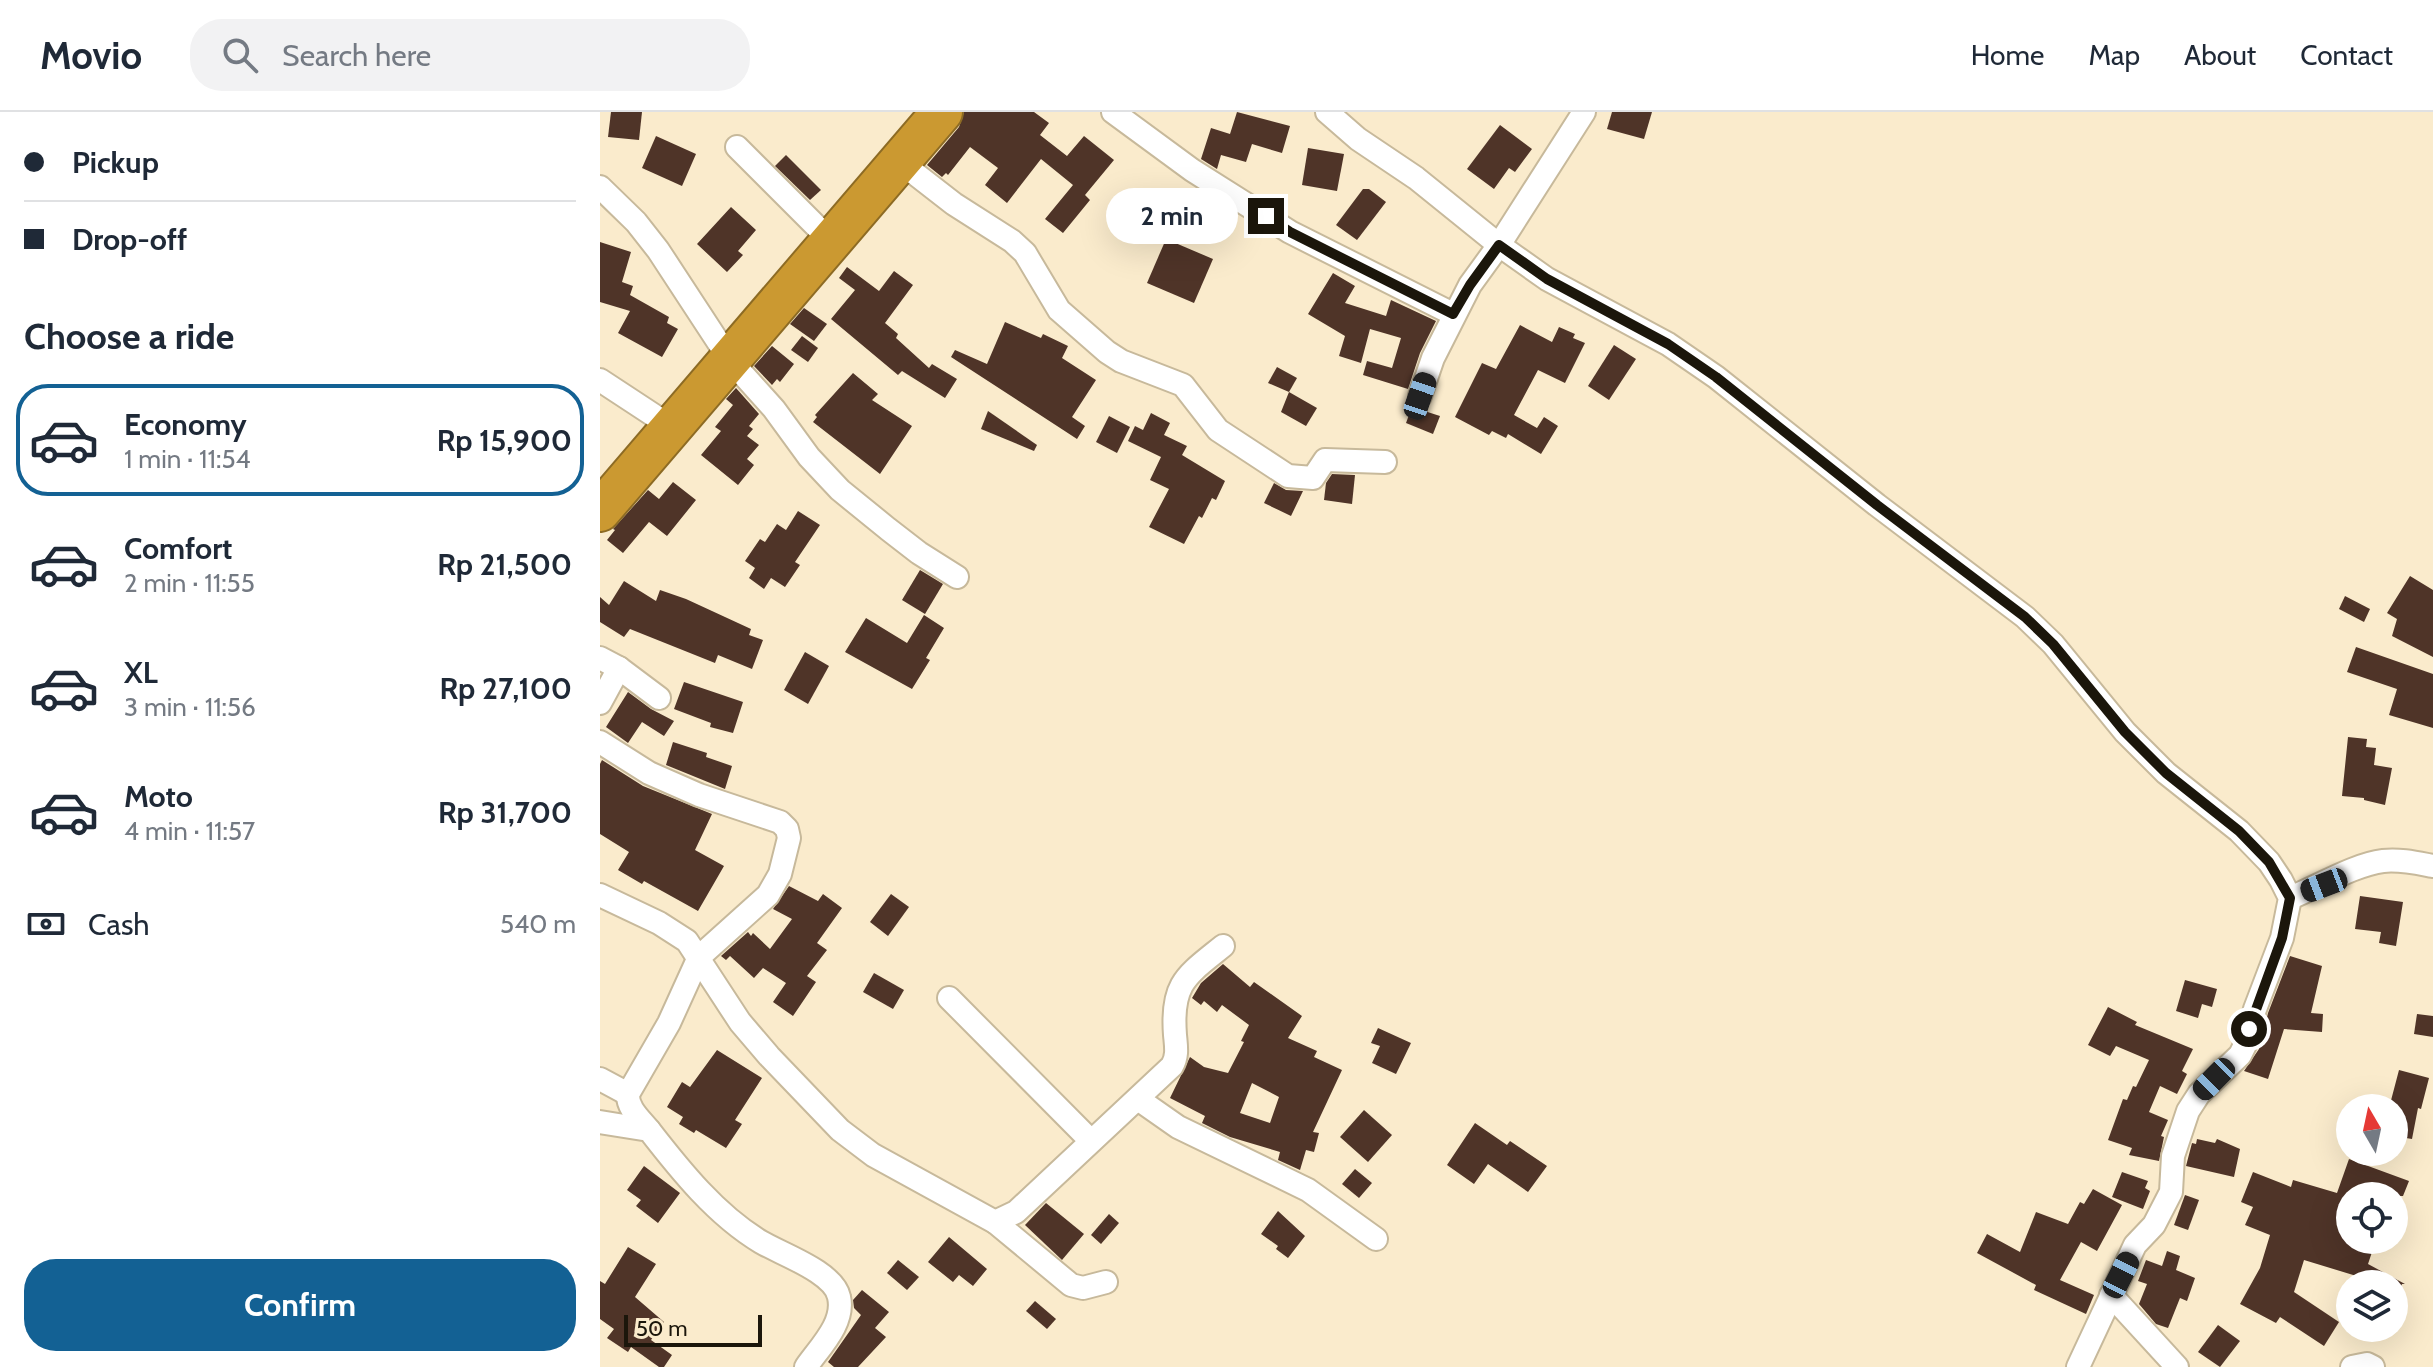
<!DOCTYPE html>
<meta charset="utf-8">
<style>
body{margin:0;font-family:Cabin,sans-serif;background:#f2f2f3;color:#1f2937;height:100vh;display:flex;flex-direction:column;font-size:30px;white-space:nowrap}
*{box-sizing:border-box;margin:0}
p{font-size:26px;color:#747a83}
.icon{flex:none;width:44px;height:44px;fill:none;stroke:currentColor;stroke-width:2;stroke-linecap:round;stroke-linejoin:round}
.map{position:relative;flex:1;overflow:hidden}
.details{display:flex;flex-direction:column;background:#fff;width:600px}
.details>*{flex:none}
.top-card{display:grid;align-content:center;height:176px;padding:0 24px;background:#fff}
.needle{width:52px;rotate:351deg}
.controls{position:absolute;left:1736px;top:982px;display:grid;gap:16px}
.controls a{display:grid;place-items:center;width:72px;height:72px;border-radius:50%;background:#fff;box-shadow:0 8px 32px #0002;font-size:40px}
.scale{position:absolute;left:24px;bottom:20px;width:138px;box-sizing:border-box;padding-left:8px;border:4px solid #1b160b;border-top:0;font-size:22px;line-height:28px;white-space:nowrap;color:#1b160b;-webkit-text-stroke:6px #faebcc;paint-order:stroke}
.end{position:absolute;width:36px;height:36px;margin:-18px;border:10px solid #1b160b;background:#fff;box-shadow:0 0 0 4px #fff}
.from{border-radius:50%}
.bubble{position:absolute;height:56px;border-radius:28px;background:#fff;box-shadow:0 8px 32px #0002;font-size:26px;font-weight:700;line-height:56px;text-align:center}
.car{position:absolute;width:24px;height:48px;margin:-24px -12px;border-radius:10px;box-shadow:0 0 6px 2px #0007;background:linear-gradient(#222 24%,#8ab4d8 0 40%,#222 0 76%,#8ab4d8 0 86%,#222 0)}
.top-card b{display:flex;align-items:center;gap:28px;height:76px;font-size:30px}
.top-card b+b{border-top:2px solid #e0e1e3}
.top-card i{width:20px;height:20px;background:#1f2937}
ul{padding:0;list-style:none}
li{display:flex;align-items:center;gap:24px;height:112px;margin:0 16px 12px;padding:0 8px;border:4px solid transparent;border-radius:32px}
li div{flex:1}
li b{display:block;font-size:30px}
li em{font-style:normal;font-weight:700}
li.current{border-color:#136194}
li>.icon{width:72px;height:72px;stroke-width:1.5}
h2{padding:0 24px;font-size:36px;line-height:96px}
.pay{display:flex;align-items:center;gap:20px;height:88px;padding:0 24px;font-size:30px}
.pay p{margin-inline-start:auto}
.cta{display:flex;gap:16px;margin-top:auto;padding:16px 24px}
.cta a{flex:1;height:92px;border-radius:32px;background:#136194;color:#fff;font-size:32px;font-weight:700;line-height:92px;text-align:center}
header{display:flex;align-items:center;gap:48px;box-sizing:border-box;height:112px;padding:0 40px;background:#fff;border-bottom:2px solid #e0e1e3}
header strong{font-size:38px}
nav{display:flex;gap:44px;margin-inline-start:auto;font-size:28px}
.search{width:560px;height:72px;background:#f2f2f3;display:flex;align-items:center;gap:20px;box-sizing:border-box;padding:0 28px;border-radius:32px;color:#747a83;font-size:30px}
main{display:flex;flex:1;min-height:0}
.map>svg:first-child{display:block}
</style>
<header>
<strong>Movio</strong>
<div class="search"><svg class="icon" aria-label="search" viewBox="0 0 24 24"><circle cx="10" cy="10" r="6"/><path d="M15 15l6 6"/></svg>Search here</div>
<nav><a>Home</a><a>Map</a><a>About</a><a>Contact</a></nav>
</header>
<main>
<section class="details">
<div class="top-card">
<b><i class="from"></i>Pickup</b>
<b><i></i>Drop-off</b>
</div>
<h2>Choose a ride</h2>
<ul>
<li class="current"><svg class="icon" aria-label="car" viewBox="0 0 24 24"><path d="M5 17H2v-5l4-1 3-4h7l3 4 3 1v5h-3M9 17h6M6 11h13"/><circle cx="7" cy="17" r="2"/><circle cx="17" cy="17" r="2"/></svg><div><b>Economy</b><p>1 min · 11:54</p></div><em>Rp 15,900</em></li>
<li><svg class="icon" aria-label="car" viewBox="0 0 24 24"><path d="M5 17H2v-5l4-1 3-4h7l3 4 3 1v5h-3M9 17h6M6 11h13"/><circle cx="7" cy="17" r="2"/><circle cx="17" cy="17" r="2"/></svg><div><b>Comfort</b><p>2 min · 11:55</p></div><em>Rp 21,500</em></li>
<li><svg class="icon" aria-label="car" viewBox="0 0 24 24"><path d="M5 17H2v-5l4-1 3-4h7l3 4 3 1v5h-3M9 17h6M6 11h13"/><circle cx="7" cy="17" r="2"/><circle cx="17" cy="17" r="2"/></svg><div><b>XL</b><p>3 min · 11:56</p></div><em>Rp 27,100</em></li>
<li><svg class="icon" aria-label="car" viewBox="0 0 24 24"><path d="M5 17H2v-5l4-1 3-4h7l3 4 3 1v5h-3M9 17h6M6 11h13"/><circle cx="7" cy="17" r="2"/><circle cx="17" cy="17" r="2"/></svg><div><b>Moto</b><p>4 min · 11:57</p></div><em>Rp 31,700</em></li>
</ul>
<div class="pay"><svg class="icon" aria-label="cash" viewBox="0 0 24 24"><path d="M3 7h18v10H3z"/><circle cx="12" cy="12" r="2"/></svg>Cash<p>540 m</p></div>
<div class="cta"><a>Confirm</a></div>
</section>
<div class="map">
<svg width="1833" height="1255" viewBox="0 0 1833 1255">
<rect width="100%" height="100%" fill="#faebcc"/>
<g fill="#4f3428" fill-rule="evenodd">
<path d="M11,0H42L39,28L8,25Z"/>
<path d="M364,0H434L449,11L440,23L467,44L484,24L514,48L485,83L490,88L463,121L445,107L473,73L441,47L407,91L385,73L398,56L370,35L348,63L346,61L342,65L327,53L359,15Z"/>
<path d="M637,0L690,14L682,41L652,32L646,50L621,43L617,57L601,47L611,16L630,22Z"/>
<path d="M1012,0H1052L1044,27L1007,17Z"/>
<path d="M900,13L932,37L915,60L909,56L894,77L867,57Z"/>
<path d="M56,24L96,42L82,74L42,56Z"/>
<path d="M708,36L744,42L737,79L702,73Z"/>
<path d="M186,43L221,78L210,88L175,54Z"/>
<path d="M763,77H769L786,90L757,128L736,113Z"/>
<path d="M131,95L156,118L138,139L143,143L127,160L97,132Z"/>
<path d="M566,127L613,147L594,191L547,171Z"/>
<path d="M0,130L31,140L22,170L33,174L30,183L69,205L67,211L78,217L62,245L18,221L30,199L0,190Z"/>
<path d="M247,155L279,179L294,159L313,173L285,211L298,222L296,226L329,256L332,252L357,267L345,286L302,259L298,263L231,207L255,178L239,166Z"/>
<path d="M733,161L755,174L745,191L786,204L791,188L836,209L820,241L808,277L763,263L767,249L792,256L801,226L770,217L761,251L739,244L745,224L708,202Z"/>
<path d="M204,196L227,212L214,229L190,212Z"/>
<path d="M405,210L441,226L443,222L468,234L462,246L496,268L472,305L485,314L477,327L351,245L355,238L387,252Z"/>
<path d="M920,213L952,230L959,215L975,222L973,226L985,231L965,271L938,258L914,303L937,316L944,305L958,314L941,342L908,322L906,326L892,319L889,323L855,305L882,251L896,257Z"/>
<path d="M202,224L218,236L208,250L191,238Z"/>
<path d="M1014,233L1036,247L1009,288L988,274Z"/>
<path d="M172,234L194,252L180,270L177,267L172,273L154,254Z"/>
<path d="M677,255L697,266L689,280L668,271Z"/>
<path d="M253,261L278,282L272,288L312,314L280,362L213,310L217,305L215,303Z"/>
<path d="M136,276L159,302L149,314L153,317L147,324L159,333L147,347L154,353L138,373L101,343L121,319L115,315L133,293L126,287Z"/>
<path d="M689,280L717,296L706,314L681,300Z"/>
<path d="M812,295L840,304L833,322L806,311Z"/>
<path d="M388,299L437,333L434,339L381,317Z"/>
<path d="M551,301L570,311L564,323L587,334L582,343L625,369L616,388L612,386L602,406L599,404L584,432L549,415L569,377L550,368L561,345L528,329L535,314L543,318Z"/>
<path d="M509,304L530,315L517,341L496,330Z"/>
<path d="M732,362L755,363L752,392L724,388L726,371Z"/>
<path d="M73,370L96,388L67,424L49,410L23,441L7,428L15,418L13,417L48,378L59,387Z"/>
<path d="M674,371L686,378L703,379L691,404L664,391Z"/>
<path d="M198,399L220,413L195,450L200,453L185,475L171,466L164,477L149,466L155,456L145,449L160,427L165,430L177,412L186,418Z"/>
<path d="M320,458L343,472L325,502L302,488Z"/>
<path d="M1810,464L1833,478V545L1792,524L1797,507L1787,501Z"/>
<path d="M24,469L56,489L60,478L86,487L151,517L149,523L163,528L152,557L118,543L115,551L30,517L24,525L0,510V485L9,493Z"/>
<path d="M1745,484L1770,497L1764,510L1739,497Z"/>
<path d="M324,503L344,516L326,546L330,548L312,577L245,540L266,506L307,531Z"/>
<path d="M1756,535L1833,562V616L1789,603L1797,577L1747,560Z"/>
<path d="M205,540L229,554L208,592L184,578Z"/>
<path d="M84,570L143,590L133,621L110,615L111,611L74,597Z"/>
<path d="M28,580L51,597L74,609L64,624L42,610L28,631L6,615Z"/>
<path d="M1748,625L1767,627L1766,635L1776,636L1774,653L1792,656L1785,693L1764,688V686L1742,684Z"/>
<path d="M73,630L107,641L106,645L132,654L125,677L66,653Z"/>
<path d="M2,648L43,674L112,702L95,738L124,754L98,799L44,769L42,772L18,758L29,740L0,722V652Z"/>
<path d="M189,774L218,789L223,782L242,796L217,831L227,838L207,864L216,870L193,904L173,890L186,871L163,856L154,866L130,844L126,848L121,844L148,820L151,824L153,821L170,837L192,807L173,797Z"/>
<path d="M291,782L309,795L288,824L270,810Z"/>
<path d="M1760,784L1803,790L1796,834L1779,831L1781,820L1755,817Z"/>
<path d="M1690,844L1722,854L1711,901L1723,902L1722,920L1684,917L1668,967L1644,959L1659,937L1668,901Z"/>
<path d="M623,852L650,875L654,870L702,904L688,926L717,939L714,945L742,958L713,1020L719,1021L714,1040L706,1038L700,1058L678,1048L680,1040L630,1025L602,1011L605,1004L570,986L590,945L604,955L628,961L644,930L641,929L649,913L622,893L617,900L604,889L601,893L592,886L601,871ZM652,971L679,985L670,1011L640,1001Z"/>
<path d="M274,861L304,878L293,897L263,880Z"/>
<path d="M1585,868L1617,877L1612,895L1602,892L1598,906L1576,899Z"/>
<path d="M1508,895L1537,910L1535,913L1593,937L1582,959L1587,962L1577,982L1560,974L1549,1000L1568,1008L1561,1024L1564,1025L1559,1049L1529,1043L1532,1036L1508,1028L1523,987L1527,988L1533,974L1536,975L1549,948L1516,934L1510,944L1488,933Z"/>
<path d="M1817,902L1833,904V925L1814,922Z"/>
<path d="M778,916L811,931L796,962L772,951L780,934L771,931Z"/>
<path d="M117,938L162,966L135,1008L142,1012L126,1036L96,1018L94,1021L79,1012L83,1005L67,995L82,970L90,975Z"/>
<path d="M1799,958L1829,966L1821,997L1818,996L1812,1027L1794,1024V996H1789Z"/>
<path d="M764,998L792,1023L768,1050L740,1025Z"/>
<path d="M875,1011L907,1033L910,1029L947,1054L928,1080L888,1052L874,1072L847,1053Z"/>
<path d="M1597,1027L1615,1031L1617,1027L1640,1037L1634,1065L1586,1054L1592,1031L1596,1032Z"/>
<path d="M1749,1047L1809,1069L1803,1084H1750V1128H1776L1768,1152L1805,1172H1802L1800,1177L1794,1175V1172H1760L1763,1166L1704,1148L1694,1180L1739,1210L1724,1234L1680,1205L1676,1211L1640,1192L1660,1156L1670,1123L1645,1113L1653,1095L1641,1090L1653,1060L1691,1075L1693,1068L1737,1081Z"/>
<path d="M44,1054L80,1081L58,1111L36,1094L41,1088L27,1078Z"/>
<path d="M755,1057L772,1071L759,1086L742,1072Z"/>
<path d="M1522,1060L1548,1069L1545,1076L1550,1079L1543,1097L1512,1085Z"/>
<path d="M1493,1077L1522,1093L1497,1139L1481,1130L1460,1168L1494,1183L1486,1202L1434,1178L1436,1173L1377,1141L1387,1122L1420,1140L1436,1100L1468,1112L1480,1090L1484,1092Z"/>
<path d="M1585,1083L1599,1088L1588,1118L1574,1113Z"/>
<path d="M446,1091L484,1122L462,1148L425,1113Z"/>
<path d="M678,1099L705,1124L688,1146L676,1137L678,1134L661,1122Z"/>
<path d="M509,1102L519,1111L501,1132L491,1123Z"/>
<path d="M349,1125L387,1157L373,1174L359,1163L353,1170L328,1150Z"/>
<path d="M28,1135L56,1152L35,1185L64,1210L51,1228L72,1243L64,1255H59L31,1235L28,1240L7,1226L14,1217L0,1207V1169L5,1172Z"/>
<path d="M1567,1139L1580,1144L1576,1158L1595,1166L1587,1189L1580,1186L1568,1216L1556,1212L1539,1192L1547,1172L1538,1169L1546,1148L1562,1154Z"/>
<path d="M298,1148L319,1165L307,1178L287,1161Z"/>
<path d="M262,1178L289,1200L275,1216L286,1225L258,1255H234L228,1250L261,1203L254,1196L253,1188Z"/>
<path d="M435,1189L456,1207L447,1217L426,1199Z"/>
<path d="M1618,1213L1640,1229L1620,1255L1598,1240Z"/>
</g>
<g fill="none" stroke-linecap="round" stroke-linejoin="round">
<g stroke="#c7b99b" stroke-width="26">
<g id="street">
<path d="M513,0L592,58L690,120L853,202"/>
<path d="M727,0L758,27L816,66L899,133L947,167L1068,232L1116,265L1277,393L1425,505L1453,532L1525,620L1566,661L1639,719L1669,750L1681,768L1690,786L1682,826L1655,897L1646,931L1640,943L1599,982L1588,999L1573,1044L1571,1080L1554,1113L1535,1133L1478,1255"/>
<path d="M137,35L232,130"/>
<path d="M300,50L354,92L412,129L425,141L459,198L507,240L521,249L583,273L618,318L688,364L713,366L725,348L785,350"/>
<path d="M0,75L36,110L58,138L130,248L174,297L209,345L240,378L288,417L319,441L357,465"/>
<path d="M0,268L70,314"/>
<path d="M820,284L833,246L870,173L899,133L984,0"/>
<path d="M0,546L19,556L59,586"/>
<path d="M0,591L19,556"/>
<path d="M0,630L49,661L99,683L180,710L187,717L189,726L180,762L168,783L99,845L69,911L28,982C27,996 40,1007 49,1018"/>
<path d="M0,783L59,811L87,829L140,910L169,944L240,1018L273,1043L395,1110L416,1100L572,954C578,944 576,934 575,923C571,871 586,864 623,834"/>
<path d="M1690,786C1717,775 1756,752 1783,749C1800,747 1817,751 1833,754"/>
<path d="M349,886L491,1029"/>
<path d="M0,967L28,982"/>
<path d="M538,987L578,1015L708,1078L776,1127"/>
<path d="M0,1010L49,1018C80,1058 116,1103 161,1130C181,1142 234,1160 239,1185C245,1211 220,1235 206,1255"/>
<path d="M395,1110L471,1173L483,1176L506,1170"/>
<path d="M1511,1183L1577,1255"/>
<path d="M1752,1255L1767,1252L1773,1255"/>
</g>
</g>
<g stroke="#8d6b24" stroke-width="44">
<path id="highway" d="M0,399L342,0"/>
</g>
<use href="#street" stroke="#fff" stroke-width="22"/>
<use href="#highway" stroke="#cb9931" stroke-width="40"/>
</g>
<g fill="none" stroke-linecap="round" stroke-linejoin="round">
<path stroke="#1b160b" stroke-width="10" d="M666,104L690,120L853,202L870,173L899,133L947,167L1068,232L1116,265L1277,393L1425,505L1453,532L1525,620L1566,661L1639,719L1669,750L1690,786L1682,826L1649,917"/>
</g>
</svg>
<div class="controls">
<a><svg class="needle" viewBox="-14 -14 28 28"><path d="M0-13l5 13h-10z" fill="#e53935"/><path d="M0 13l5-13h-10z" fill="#747a83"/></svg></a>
<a><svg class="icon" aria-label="locate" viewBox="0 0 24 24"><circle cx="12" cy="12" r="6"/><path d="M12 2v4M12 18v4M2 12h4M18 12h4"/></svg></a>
<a><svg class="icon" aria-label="layers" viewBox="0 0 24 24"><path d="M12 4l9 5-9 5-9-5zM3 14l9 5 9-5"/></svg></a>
</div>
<div class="scale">50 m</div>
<i class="end from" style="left:1649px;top:917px"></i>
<i class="end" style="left:666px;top:104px"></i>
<div class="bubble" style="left:506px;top:76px;width:132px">2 min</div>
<i class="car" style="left:820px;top:284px;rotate:19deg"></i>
<i class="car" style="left:1724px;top:773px;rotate:249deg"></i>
<i class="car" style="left:1614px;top:967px;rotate:225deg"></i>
<i class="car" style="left:1521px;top:1163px;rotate:27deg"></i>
</div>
</main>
